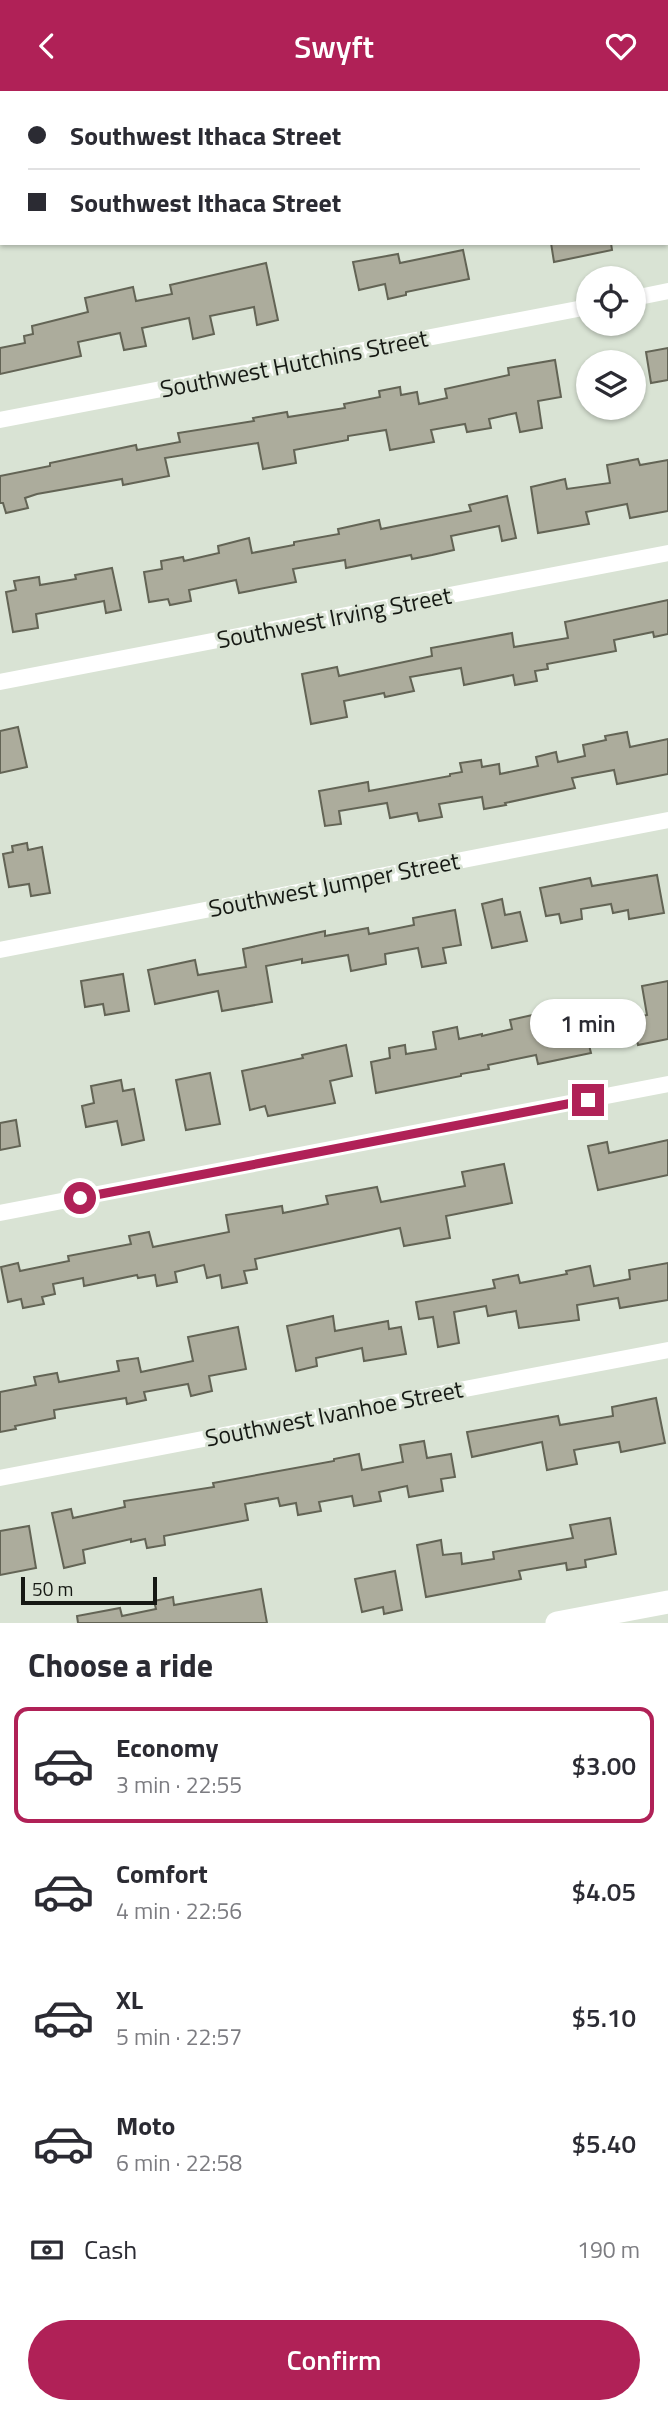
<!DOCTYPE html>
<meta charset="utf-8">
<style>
body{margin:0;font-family:"Titillium Web",sans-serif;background:#f7f7f7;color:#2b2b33;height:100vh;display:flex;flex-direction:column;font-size:26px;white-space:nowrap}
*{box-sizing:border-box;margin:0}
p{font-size:23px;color:#7c7c81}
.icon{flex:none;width:38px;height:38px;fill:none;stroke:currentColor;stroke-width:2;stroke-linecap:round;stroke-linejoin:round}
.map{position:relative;height:1532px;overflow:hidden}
.sheet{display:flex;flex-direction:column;background:#fff;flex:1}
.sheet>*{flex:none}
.guide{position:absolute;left:0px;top:0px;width:668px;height:154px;box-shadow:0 2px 5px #0004;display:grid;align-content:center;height:154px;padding:0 28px;background:#fff}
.buttons{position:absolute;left:576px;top:175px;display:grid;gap:14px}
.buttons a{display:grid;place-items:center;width:70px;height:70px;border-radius:50%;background:#fff;box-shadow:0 2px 5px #0004;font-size:35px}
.scale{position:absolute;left:21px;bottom:18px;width:136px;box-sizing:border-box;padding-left:7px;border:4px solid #161914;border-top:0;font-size:19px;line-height:24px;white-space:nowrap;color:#161914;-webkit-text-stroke:5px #d9e3d4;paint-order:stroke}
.end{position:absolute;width:32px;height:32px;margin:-16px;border:9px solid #b02157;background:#fff;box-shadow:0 0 0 4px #fff}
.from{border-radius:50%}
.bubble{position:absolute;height:49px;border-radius:24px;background:#fff;box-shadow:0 2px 5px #0004;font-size:23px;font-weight:600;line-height:49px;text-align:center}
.guide b{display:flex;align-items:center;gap:24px;height:66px;font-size:26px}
.guide b+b{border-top:2px solid #e1e1e2}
.guide i{width:18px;height:18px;background:#2b2b33}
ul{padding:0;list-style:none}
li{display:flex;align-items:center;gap:21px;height:116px;margin:0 14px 10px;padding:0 14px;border:4px solid transparent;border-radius:14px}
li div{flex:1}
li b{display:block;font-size:26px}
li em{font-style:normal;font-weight:600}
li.on{border-color:#b02157}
li>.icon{width:63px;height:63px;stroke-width:1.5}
h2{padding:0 28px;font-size:32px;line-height:84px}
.pay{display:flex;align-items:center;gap:18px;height:77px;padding:0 28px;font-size:26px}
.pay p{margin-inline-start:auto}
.button{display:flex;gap:14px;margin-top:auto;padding:14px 28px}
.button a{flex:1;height:80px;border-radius:42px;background:#b02157;color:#fff;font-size:28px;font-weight:600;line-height:80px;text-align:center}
header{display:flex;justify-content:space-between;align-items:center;height:91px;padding:0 28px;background:#b02157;color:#fff;font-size:32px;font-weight:600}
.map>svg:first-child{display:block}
</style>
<header><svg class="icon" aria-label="back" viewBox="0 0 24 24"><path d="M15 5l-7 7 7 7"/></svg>Swyft<svg class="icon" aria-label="heart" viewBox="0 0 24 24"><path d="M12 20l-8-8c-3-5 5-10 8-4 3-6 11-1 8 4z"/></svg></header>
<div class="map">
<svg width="668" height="1532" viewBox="0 0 668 1532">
<rect width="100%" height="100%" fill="#d9e3d4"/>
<g fill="#acac9c" stroke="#636455" stroke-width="2">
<path d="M551,152H611L612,159L554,171Z"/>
<path d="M463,159L469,188L406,201V204L388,208L385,193L359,199L353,171L398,163L400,172Z"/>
<path d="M266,172L278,229L257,234L254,216L210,225L214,243L193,248L189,227L142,237L146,255L124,259L120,242L78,251L81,265L0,283V257L25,252L24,245L33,243L32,235L88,221L85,207L133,196L136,210L172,203L170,194Z"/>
<path d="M668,257V289L651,292L646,261Z"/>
<path d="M555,269L561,306L538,310L542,337L520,341L516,322L489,328L491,337L467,341L465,333L431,339L434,351L390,359L386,339L348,345V349L294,359L296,372L263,378L258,352L165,367L169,385L123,394L122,388L37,403L25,407L28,417L6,422L3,412H0V385L50,375V372L136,354L137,359L180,351L178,342L254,330L253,327L287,321L288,326L345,317L344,313L380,306L379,300L400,296L401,304L417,301L419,313L447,307L445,298L509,284L508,277Z"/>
<path d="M638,368L640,374L668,369V420L630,427L627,413L586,421L589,433L538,442L531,396L565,388L567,398L610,392L607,374Z"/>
<path d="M507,405L516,447L502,450L499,435L451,445L454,459L432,464L412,468L411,464L346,477L345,469L293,478L296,491L239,502L236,489L189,499L191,510L170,514L168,508L149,511L144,481L162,478L161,470L183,466L184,470L219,462L218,455L249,447L252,462L294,454V451L339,443L338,438L379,429L381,438L471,420L469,414Z"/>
<path d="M112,477L121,519L106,522L104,510L36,523L38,537L13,541L6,501L16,499L14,490L39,486L40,494L76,488L75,484Z"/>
<path d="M668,509V543L654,546L653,541L614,549L616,560L547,573L548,578L535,580L537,590L515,594L513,584L464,594L461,577L410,586L414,600L385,606L384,602L344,610L347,626L311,633L302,583L337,576L339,585L432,565L431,557L512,542L514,556L568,547L565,531Z"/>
<path d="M18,636L27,676L0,682V640Z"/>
<path d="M627,641L630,656L668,648V683L617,693L614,679L572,687L575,697L505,712L506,714L484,718L482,706L439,713L442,726L419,730L417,722L390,727L387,712L339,720L341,733L325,735L319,700L368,691L369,700L450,685V683L462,681L460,672L481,669L482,676L499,673L500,683L538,675L536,666L556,661L558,671L585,665L583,654L606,649L605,645Z"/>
<path d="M27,752L28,759L42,756L50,802L31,805L29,793L9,796L3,763L13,761L12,755Z"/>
<path d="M657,784L664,822L629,828L628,819L613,822L611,813L581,818L582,828L561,832L559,823L546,825L540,797L590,787L592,795Z"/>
<path d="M502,808L505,824L520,821L527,850L492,857L482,813Z"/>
<path d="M455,819L461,854L443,857L446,872L422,876L418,857L385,863L386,873L351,880L348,864L302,872V868L266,875L272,911L222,920L218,900L155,913L148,879L195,869L198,884L246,876L243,858L325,840V845L368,837L369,843L414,834L413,827Z"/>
<path d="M123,883L129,920L105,924L103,913L85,916L81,890Z"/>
<path d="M668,890V948L638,954L636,944L589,954L591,962L538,973L536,964L488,974L489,978L461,983V985L376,1002L371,971L390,967L389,957L405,954L406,963L436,958L433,941L457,936L459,948L482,943V945L512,938L510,929L546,921L548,932L615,918L617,930L647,924L642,895Z"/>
<path d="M346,954L352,985L330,990L335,1012L268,1025L265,1015L250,1019L242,980L303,967L302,964Z"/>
<path d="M210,982L220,1033L186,1039L176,989Z"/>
<path d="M121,989L123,1000L134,998L144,1049L122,1054L117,1030L86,1036L82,1015L94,1012L91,995Z"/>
<path d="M16,1029L20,1055L0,1059V1032Z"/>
<path d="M668,1049V1084L598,1099L588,1055L607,1051L609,1062Z"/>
<path d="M504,1073L512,1112L446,1125L450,1147L404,1155L400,1137L255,1168L257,1178L244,1180L247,1192L222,1197L220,1184L207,1187L204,1174L175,1181L177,1191L157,1195L155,1184L138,1187L137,1184L84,1195L83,1187L53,1193L55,1203L42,1206L44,1213L23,1217L21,1208L8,1211L1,1176L18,1172L20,1180L69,1170L68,1165L131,1153L129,1145L149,1141L153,1156L229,1141L226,1124L282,1115L283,1122L328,1113L326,1105L377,1096L381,1111L465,1095L462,1081Z"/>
<path d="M668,1172V1209L620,1217L618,1207L577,1214L579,1229L519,1237L516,1220L488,1225L486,1215L454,1221L459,1252L438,1256L433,1226L419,1228L416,1211L495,1197L493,1189L518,1184L520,1192L567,1183L566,1180L590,1175L594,1195L630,1188L629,1179Z"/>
<path d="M333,1225L335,1240L388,1230L389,1238L401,1236L406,1263L364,1270L362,1257L316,1267L317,1275L296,1280L287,1235Z"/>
<path d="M238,1236L246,1278L209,1285L212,1300L191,1305L188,1293L144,1301L146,1309L127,1313L126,1307L54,1319L55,1327L15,1335L16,1338L0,1341V1301L36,1294L34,1286L57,1282L59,1291L119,1280L117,1270L138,1267L141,1281L193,1270L188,1246Z"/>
<path d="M656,1307L665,1352L621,1361L619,1351L574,1359L577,1373L547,1379L542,1351L472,1366L467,1341L558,1325L560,1334L613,1325L612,1316Z"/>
<path d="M424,1350L427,1367L451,1363L455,1386L441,1388L443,1400L409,1406L407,1395L379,1401L381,1410L354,1415L352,1405L319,1411L321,1420L298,1424L296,1412L280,1415L278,1407L245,1413L248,1429L164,1445L165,1454L147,1457L145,1448L131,1451V1448L83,1459L85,1472L64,1477L52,1422L71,1418L73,1427L125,1416L124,1410L214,1396L213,1392L334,1370V1368L359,1363L362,1379L403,1371L400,1354Z"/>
<path d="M610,1427L616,1463L585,1469L586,1476L567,1479L566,1472L519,1480L521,1488L426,1506L417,1454L441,1449L443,1464L461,1462L462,1473L494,1468L493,1461L573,1447L570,1434Z"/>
<path d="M29,1435L36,1477L0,1484V1440Z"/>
<path d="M395,1480L402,1519L384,1523L383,1516L362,1521L355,1488Z"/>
<path d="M261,1498L267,1532H78L77,1525L120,1517L122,1525L156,1518L154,1510L173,1506L174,1514Z"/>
</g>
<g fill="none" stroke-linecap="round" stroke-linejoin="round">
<g stroke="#fff" stroke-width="16">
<path d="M231,0V2"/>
<path d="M319,2L328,0"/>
<path d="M0,66L2,65"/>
<path d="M634,207L668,200"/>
<path d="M0,329L588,216"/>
<path d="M0,591L668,462"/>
<path d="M0,859L668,729"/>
<path d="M0,1122L668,993"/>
<path d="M0,1387L668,1259"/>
</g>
<path stroke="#fff" stroke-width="23" d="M557,1532L668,1511"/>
</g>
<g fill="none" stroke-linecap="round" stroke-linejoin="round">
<path stroke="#b02157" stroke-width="9" d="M80,1107L588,1009"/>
</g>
<g text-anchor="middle" stroke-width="6" stroke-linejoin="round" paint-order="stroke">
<g font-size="24" fill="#161914" stroke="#d9e3d4">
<text transform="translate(294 273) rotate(-11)" y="8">Southwest Hutchins Street</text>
<text transform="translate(334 527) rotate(-11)" y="8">Southwest Irving Street</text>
<text transform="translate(334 794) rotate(-11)" y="8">Southwest Jumper Street</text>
<text transform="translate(334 1323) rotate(-11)" y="8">Southwest Ivanhoe Street</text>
</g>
</g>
</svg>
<div class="buttons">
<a><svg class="icon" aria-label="locate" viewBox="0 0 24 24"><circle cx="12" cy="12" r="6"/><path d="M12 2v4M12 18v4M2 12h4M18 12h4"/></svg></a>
<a><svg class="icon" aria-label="layers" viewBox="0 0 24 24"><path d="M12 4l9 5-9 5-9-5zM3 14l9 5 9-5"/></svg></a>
</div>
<div class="scale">50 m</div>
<i class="end from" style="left:80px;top:1107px"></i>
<i class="end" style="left:588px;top:1009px"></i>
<div class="bubble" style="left:530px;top:908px;width:116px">1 min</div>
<div class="guide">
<b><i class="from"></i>Southwest Ithaca Street</b>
<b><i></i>Southwest Ithaca Street</b>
</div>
</div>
<section class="sheet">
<h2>Choose a ride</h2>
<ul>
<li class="on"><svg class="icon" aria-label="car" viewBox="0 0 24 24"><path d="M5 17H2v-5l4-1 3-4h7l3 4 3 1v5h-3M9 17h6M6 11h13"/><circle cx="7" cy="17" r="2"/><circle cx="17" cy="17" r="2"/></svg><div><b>Economy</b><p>3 min · 22:55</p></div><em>$3.00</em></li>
<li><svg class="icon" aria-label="car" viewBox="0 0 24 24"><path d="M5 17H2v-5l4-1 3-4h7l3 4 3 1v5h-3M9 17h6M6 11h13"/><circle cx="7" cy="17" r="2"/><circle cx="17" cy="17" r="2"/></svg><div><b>Comfort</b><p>4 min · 22:56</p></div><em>$4.05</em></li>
<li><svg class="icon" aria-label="car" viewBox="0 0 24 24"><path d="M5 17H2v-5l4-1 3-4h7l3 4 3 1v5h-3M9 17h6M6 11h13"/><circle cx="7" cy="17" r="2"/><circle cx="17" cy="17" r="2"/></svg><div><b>XL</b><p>5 min · 22:57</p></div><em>$5.10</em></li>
<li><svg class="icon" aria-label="car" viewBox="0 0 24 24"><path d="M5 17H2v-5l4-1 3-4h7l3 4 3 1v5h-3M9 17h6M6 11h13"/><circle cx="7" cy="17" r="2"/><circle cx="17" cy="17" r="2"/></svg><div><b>Moto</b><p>6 min · 22:58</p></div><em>$5.40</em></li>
</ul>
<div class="pay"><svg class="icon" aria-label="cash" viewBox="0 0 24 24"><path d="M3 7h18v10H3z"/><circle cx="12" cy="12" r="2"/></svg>Cash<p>190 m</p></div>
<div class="button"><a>Confirm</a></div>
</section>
